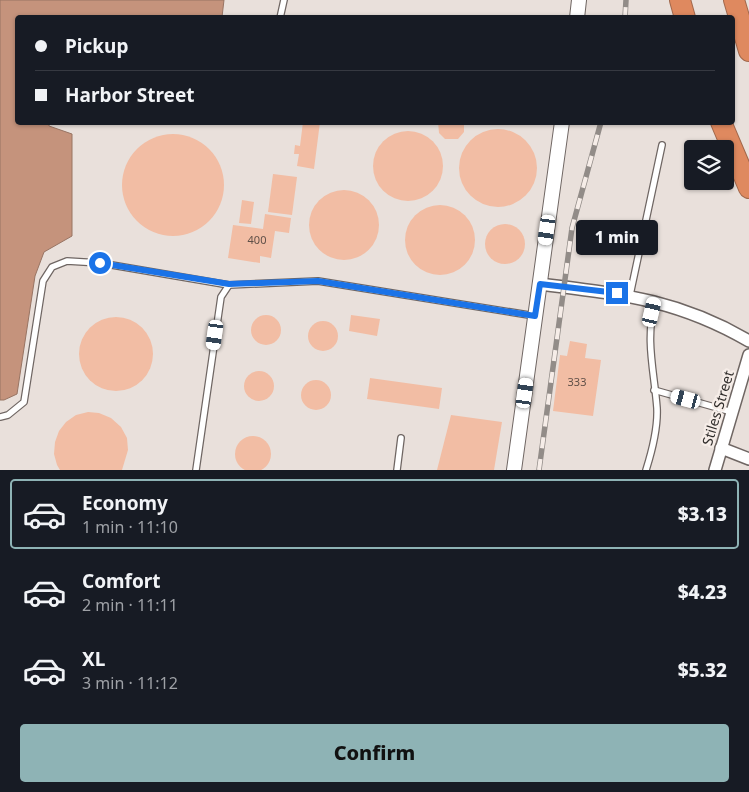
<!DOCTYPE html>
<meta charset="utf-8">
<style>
body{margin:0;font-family:"Noto Sans",sans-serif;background:#20242c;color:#f1f3f6;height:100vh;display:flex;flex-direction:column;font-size:19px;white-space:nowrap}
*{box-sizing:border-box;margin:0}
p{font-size:16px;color:#9ea1a6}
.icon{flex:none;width:28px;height:28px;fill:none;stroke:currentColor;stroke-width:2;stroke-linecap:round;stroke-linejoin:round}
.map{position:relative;height:470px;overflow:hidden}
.side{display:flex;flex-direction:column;background:#171b24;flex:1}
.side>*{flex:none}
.banner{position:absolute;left:15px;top:15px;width:720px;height:110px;border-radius:5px;box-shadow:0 1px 4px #0004;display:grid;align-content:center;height:110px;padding:0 20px;background:#171b24}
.buttons{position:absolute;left:684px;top:140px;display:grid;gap:10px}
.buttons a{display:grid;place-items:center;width:50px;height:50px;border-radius:5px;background:#171b24;box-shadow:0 1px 4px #0004;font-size:25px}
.end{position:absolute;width:22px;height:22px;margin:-11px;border:6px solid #1a73e8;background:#fff;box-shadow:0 0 0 2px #fff}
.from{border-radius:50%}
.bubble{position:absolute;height:35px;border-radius:5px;background:#171b24;box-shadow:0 1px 4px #0004;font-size:16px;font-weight:800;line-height:35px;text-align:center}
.car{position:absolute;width:15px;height:30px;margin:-15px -8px;border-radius:6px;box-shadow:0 0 4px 1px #0007;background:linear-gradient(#fff 24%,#345 0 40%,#fff 0 76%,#345 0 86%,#fff 0)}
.banner b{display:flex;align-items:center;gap:18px;height:48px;font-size:19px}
.banner b+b{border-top:1px solid #363941}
.banner i{width:12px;height:12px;background:#f1f3f6}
ul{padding:9px 0 0;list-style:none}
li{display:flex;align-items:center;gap:15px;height:70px;margin:0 10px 8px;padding:0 10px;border:2px solid transparent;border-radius:5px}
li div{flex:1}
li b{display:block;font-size:19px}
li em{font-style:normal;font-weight:800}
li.on{border-color:#8eb3b5}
li>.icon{width:45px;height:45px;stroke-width:1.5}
.primary-button{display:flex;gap:10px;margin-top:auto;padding:10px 20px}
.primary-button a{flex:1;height:58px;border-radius:5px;background:#8eb3b5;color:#111;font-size:20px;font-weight:800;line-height:58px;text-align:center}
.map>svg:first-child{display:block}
</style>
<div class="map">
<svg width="749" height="470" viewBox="0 0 749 470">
<rect width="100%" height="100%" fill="#e9e0db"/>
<path fill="#c5937c" stroke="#987463" d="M0,0H224L222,17L18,18V122L49,123V126L72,134V236L44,252L35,276L17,394L4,400H0Z"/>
<g fill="#f2bda4">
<path d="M303,122H320L314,169L297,166L299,154H294L295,145L300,146Z"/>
<path d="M438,122H464V132L458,139H445L439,133Z"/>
<circle cx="498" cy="168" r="39"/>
<circle cx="408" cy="166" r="35"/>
<circle cx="173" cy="185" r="51"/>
<path d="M273,174L297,177L292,215L268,212Z"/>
<circle cx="344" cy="225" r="35"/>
<path d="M242,200L254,202L251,224L239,223Z"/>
<circle cx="440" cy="240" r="35"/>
<path d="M265,214L291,218L289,233L275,231L271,258L260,256V263L228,258L233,225L263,229Z"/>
<circle cx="505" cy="244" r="20"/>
<path d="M351,315L380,319L377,336L349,331Z"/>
<circle cx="266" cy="330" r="15"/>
<circle cx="116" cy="354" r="37"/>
<circle cx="323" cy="336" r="15"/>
<path d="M570,341L587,344L585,358L601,360L593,416L553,411L560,355L567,356Z"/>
<circle cx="259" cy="386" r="15"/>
<path d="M370,378L442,388L439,409L367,399Z"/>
<circle cx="316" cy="395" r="15"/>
<path d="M88,412L99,413L111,418L121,427L127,438L128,450L122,470H60L57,465L54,454L55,442L59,431L66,422L76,415Z"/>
<path d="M451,415L502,422L494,470H437Z"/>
<circle cx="253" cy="454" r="18"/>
</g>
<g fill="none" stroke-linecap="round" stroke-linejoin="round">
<g stroke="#6f6663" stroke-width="8">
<g id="service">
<path d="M280,18L284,0"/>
<path d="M630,295L662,145"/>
<path d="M654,390L732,412"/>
<path d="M0,417L8,415L24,402L43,281L52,267L67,261L100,263L229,285"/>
<path d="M196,470L221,297L229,285L318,281L535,316"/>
<path d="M397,470L401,438"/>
<path d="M646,470C652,451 658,428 657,408C654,369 645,341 655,301"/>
</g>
</g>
<g stroke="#6f6663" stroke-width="14">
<g id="minor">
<path d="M540,284C620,294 677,299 749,341"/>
<path d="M721,448L749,459"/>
<path d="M715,470L749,355"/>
</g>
</g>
<g stroke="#6f6663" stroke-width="16">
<g id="tertiary">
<path d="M577,18L579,0"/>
<path d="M514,470L562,122"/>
</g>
</g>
<g stroke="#a1684c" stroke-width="22">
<g id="motorway">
<path d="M680,0L685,18"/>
<path d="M734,0L749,51"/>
<path d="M721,122L749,188"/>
</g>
</g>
<use href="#service" stroke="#fff" stroke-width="5.5"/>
<use href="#minor" stroke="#fff" stroke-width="11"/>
<use href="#tertiary" stroke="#fff" stroke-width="14"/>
<use href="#motorway" stroke="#df895f" stroke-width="20"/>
<g stroke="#928c88" stroke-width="5.5">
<g id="rail">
<path d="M625,18L626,0"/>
<path d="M539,470L572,228L601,122"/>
</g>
</g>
<use href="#rail" stroke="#f6ede8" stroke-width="4" stroke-dasharray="11" stroke-linecap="butt"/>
</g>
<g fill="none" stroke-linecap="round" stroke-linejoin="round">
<path stroke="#1a73e8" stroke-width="6" d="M100,263L229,284L318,281L535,316L540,284L617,293"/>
</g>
<g text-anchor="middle" stroke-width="4.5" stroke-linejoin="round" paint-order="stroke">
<g font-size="11" fill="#605048">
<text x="257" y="244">400</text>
<text x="577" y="386">333</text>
</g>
<g font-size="14" fill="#2f2c2a" stroke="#f6ede8">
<text transform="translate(718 408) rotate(-73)" y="5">Stiles Street</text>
</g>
</g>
</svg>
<div class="buttons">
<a><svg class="icon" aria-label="layers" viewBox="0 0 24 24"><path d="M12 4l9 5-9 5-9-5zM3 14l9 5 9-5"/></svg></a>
</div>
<i class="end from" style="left:100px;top:263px"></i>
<i class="end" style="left:617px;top:293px"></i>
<div class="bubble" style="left:576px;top:220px;width:82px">1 min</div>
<i class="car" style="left:547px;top:230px;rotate:188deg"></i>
<i class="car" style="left:652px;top:312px;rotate:13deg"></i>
<i class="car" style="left:215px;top:335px;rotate:188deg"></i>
<i class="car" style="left:525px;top:393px;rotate:8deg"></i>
<i class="car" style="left:686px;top:399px;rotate:285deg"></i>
<div class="banner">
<b><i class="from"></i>Pickup</b>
<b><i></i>Harbor Street</b>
</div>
</div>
<section class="side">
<ul>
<li class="on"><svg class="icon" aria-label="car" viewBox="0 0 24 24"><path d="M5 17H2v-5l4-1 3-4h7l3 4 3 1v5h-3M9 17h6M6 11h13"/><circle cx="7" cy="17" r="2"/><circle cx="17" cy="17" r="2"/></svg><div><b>Economy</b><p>1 min · 11:10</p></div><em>$3.13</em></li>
<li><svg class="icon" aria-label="car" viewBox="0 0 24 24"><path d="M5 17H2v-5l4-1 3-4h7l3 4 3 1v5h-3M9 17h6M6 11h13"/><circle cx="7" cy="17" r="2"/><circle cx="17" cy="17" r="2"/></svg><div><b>Comfort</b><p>2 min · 11:11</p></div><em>$4.23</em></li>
<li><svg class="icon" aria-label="car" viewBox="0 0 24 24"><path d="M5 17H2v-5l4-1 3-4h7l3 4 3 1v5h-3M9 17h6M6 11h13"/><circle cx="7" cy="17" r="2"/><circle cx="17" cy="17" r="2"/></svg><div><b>XL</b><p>3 min · 11:12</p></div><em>$5.32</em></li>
</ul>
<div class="primary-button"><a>Confirm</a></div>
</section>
